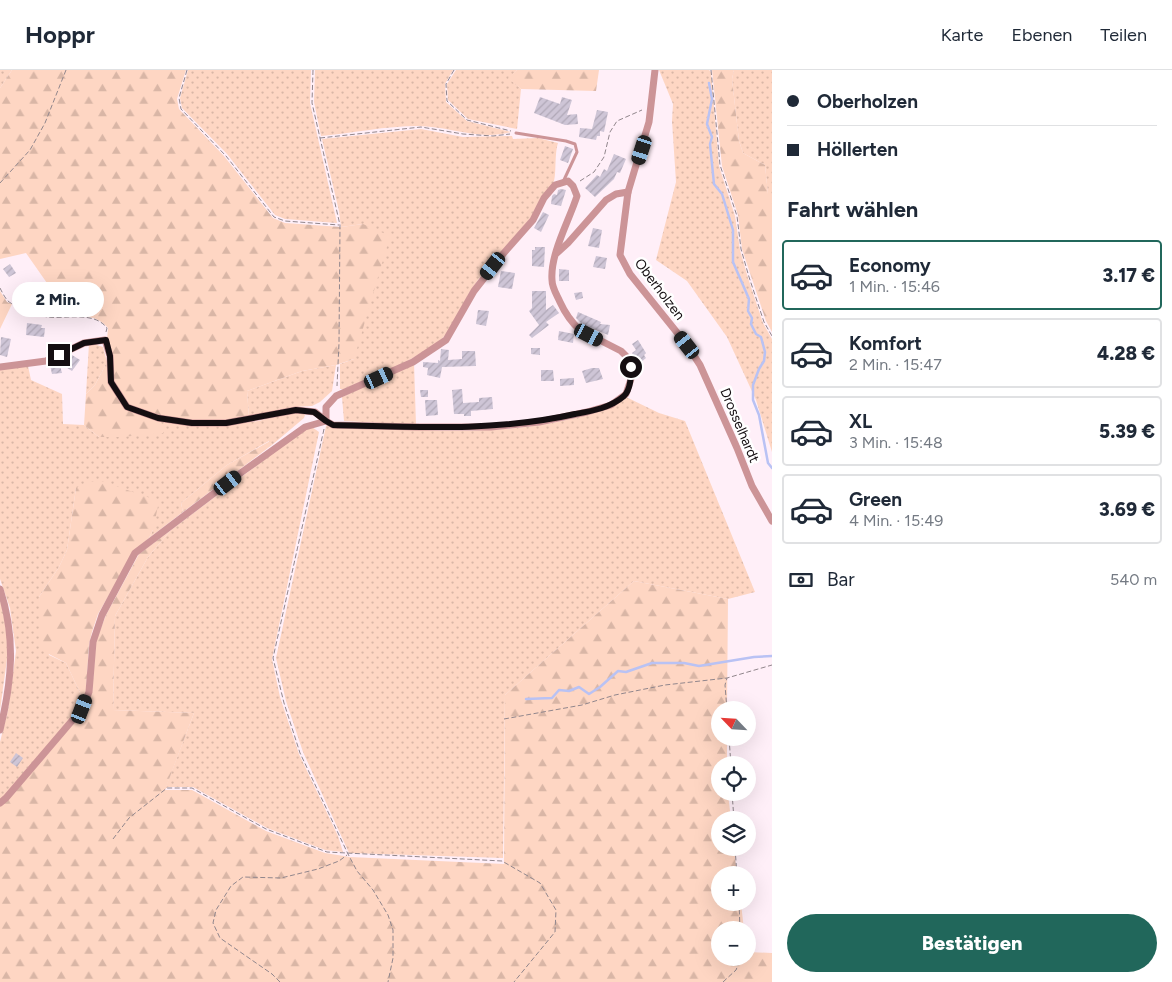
<!DOCTYPE html>
<html lang="de">
<meta charset="utf-8">
<style>
body{margin:0;font-family:Figtree,sans-serif;background:#f6f6f7;color:#1f2937;height:100vh;display:flex;flex-direction:column;font-size:19px;white-space:nowrap}
*{box-sizing:border-box;margin:0}
p{font-size:16px;color:#747a83}
.icon{flex:none;width:28px;height:28px;fill:none;stroke:currentColor;stroke-width:2;stroke-linecap:round;stroke-linejoin:round}
.map{position:relative;flex:1;overflow:hidden}
.details{display:flex;flex-direction:column;background:#fff;width:400px}
.details>*{flex:none}
.top-card{display:grid;align-content:center;height:110px;padding:0 15px;background:#fff}
.needle{width:32px;rotate:295deg}
.controls{position:absolute;left:711px;top:631px;display:grid;gap:10px}
.controls a{display:grid;place-items:center;width:45px;height:45px;border-radius:50%;background:#fff;box-shadow:0 5px 20px #0002;font-size:25px}
.end{position:absolute;width:22px;height:22px;margin:-11px;border:6px solid #140e11;background:#fff;box-shadow:0 0 0 2px #fff}
.from{border-radius:50%}
.bubble{position:absolute;height:35px;border-radius:18px;background:#fff;box-shadow:0 5px 20px #0002;font-size:16px;font-weight:800;line-height:35px;text-align:center}
.car{position:absolute;width:15px;height:30px;margin:-15px -8px;border-radius:6px;box-shadow:0 0 4px 1px #0007;background:linear-gradient(#222 24%,#8ab4d8 0 40%,#222 0 76%,#8ab4d8 0 86%,#222 0)}
.top-card b{display:flex;align-items:center;gap:18px;height:48px;font-size:19px}
.top-card b+b{border-top:1px solid #e0e1e3}
.top-card i{width:12px;height:12px;background:#1f2937}
ul{padding:0;list-style:none}
li{display:flex;align-items:center;gap:15px;height:70px;margin:0 10px 8px;padding:0 5px;border:2px solid #e0e1e3;border-radius:5px}
li div{flex:1}
li b{display:block;font-size:19px}
li em{font-style:normal;font-weight:800}
li.selected{border-color:#21675b}
li>.icon{width:45px;height:45px;stroke-width:1.5}
h2{padding:0 15px;font-size:22px;line-height:60px}
.pay{display:flex;align-items:center;gap:12px;height:55px;padding:0 15px;font-size:19px}
.pay p{margin-inline-start:auto}
.button{display:flex;gap:10px;margin-top:auto;padding:10px 15px}
.button a{flex:1;height:58px;border-radius:30px;background:#21675b;color:#fff;font-size:20px;font-weight:800;line-height:58px;text-align:center}
header{display:flex;align-items:center;gap:30px;box-sizing:border-box;height:70px;padding:0 25px;background:#fff;border-bottom:1px solid #e0e1e3}
header strong{font-size:24px}
nav{display:flex;gap:28px;margin-inline-start:auto;font-size:18px}
main{display:flex;flex:1;min-height:0}
.map>svg:first-child{display:block}
</style>
<header>
<strong>Hoppr</strong>
<nav><a>Karte</a><a>Ebenen</a><a>Teilen</a></nav>
</header>
<main>
<div class="map">
<svg width="772" height="912" viewBox="0 0 772 912">
<defs>
<pattern id="grass-dots" width="8" height="8" patternUnits="userSpaceOnUse" patternTransform="scale(1.25)"><rect width="8" height="8" fill="#fed6c3"/><path d="M2 2h.1M6 6h.1" fill="none" stroke="#d9b6a6" stroke-width="1.8" stroke-linecap="round"/></pattern>
<pattern id="forest-firs" width="22" height="20" patternUnits="userSpaceOnUse" patternTransform="scale(1.25)"><rect width="22" height="20" fill="#fed6c3"/><path d="M5 1l3.5 6h-7zM16 11l3.5 6h-7z" fill="#d9b6a6"/></pattern>
<pattern id="building-hatch" width="6" height="6" patternUnits="userSpaceOnUse" patternTransform="scale(1.25)"><rect width="6" height="6" fill="#cec5d6"/><path d="M-1 1l2-2M0 6l6-6M5 7l2-2" fill="none" stroke="#b0a8b7"/></pattern>
</defs>
<rect width="100%" height="100%" fill="#ffeff8"/>
<g fill="url(#grass-dots)">
<path d="M0,0H12L0,18Z"/>
<path d="M188,0H311L310,33L337,153L285,149L275,145L227,84L182,38L180,28Z"/>
<path d="M315,0H453L445,14L446,32L467,51L511,62C479,71 449,56 418,56C386,56 353,63 321,66L314,32Z"/>
<path d="M456,0H517L509,8L521,19L517,59L468,49L448,30L447,14Z"/>
<path d="M659,0H709L711,2L719,96L735,146L740,180L748,208L763,253L772,269V382L756,330L727,267L687,211L656,190L676,112L672,51L673,34Z"/>
<path d="M734,0H772V124L768,125L765,95L743,83L739,71L732,9Z"/>
<path d="M421,59L463,67L512,66L513,69L538,68L558,73C554,85 557,106 553,114C533,154 495,183 471,220C461,236 455,259 439,271C411,293 376,305 344,319H340V294L354,289L363,154L341,157L339,141L322,69Z"/>
<path d="M89,274H94L103,277L107,292L95,315L86,324Z"/>
<path d="M414,293L416,355L344,351L342,327Z"/>
<path d="M336,295L332,321L320,332L312,336L295,337L249,347L247,321L302,301Z"/>
<path d="M28,296L31,310L62,324L63,354L84,355L99,367L159,351L225,355L258,351L293,343H303L305,345L304,348L272,375L269,371L227,395L181,433L183,442L149,468L153,460L76,418L67,480L59,497L39,527L49,585L66,593L83,629L79,639L0,731V672L8,640L16,581L10,538L0,509V299Z"/>
<path d="M626,327L659,343L685,351L755,522L728,529L634,511L505,625L503,788L349,783L303,682L286,631L276,588L326,356C406,358 488,368 566,350C589,345 607,341 626,327Z"/>
<path d="M312,357L319,362L272,589L280,627L299,684L338,766L343,782L325,780L267,758L193,717H168L165,719L194,643L113,640L115,546L148,487L171,460L305,359Z"/>
<path d="M0,529L7,561L8,582L0,640Z"/>
</g>
<g fill="url(#forest-firs)">
<path d="M12,0H186L177,29L179,39L224,86L273,148L285,153L341,157L363,154L390,166L354,289L336,295L302,301L247,321L249,347L226,351L192,352L159,347L128,336L112,312L107,270L108,258C97,245 86,247 70,246L26,183L0,189V18Z"/>
<path d="M517,0H599L596,21L521,19L508,8Z"/>
<path d="M712,0H734L732,9L739,71L743,83L765,95L768,124H772V262L766,251L742,179L738,145L722,96Z"/>
<path d="M0,221L7,232L12,234L0,259Z"/>
<path d="M107,292L108,313L126,339L159,351L165,359L163,363L121,367H99L84,355L86,324L95,315Z"/>
<path d="M270,371L272,375L183,442L181,433L227,395Z"/>
<path d="M101,411L159,431L153,460L149,468L134,482L98,544L92,562L89,574L86,622L83,629L66,593L41,580L39,527L59,497L67,480L76,418L89,412Z"/>
<path d="M171,460L148,487L115,546L113,640L194,643L165,720H192L266,761L325,783L350,787L504,794L505,625L634,511L728,529L727,640H720V668H727V695H720V722L728,723L731,750H720V778H734L737,805H720V832L741,833L744,860H720V888H748V882L772,883V912H0V736L84,642L92,622L96,571L106,545L139,484Z"/>
</g>
<g fill="none" stroke-linecap="round" stroke-linejoin="round">
<g stroke="#b9c2f4" stroke-width="2.5">
<path d="M709,13L712,29L707,54L712,67L710,74L714,114L722,124L733,160V192L749,229L748,241L752,248L751,254L756,264L761,267L765,282L764,291L759,299L753,315V330L759,345L768,393L772,398"/>
<path d="M526,629L552,628L559,620L569,621L579,617L589,624L600,617L618,601L626,602L652,593H684L699,596L754,587L772,586"/>
</g>
</g>
<g fill="url(#building-hatch)">
<path d="M540,27L560,34L562,27L572,30L567,45L577,44L578,54L565,55L534,43Z"/>
<path d="M597,40L608,42L604,62L600,61V66H597L596,70L579,67L580,58L592,59Z"/>
<path d="M565,76L573,79L568,93L560,90Z"/>
<path d="M614,84L626,89L620,103L617,102L614,109L595,127L585,118L597,105L600,107L604,99L607,101Z"/>
<path d="M561,119L566,120L561,136L551,134L552,126L554,124L557,125L558,120Z"/>
<path d="M543,142L549,145L541,162L534,158Z"/>
<path d="M593,158L602,160L599,178L588,176Z"/>
<path d="M535,177H545L544,197L532,196V180H535Z"/>
<path d="M596,186L607,188L605,199L593,197Z"/>
<path d="M10,194L16,203L9,207L3,199Z"/>
<path d="M559,199L569,200V211H559Z"/>
<path d="M501,201L515,203L512,219L498,217Z"/>
<path d="M532,221H546V240L553,235L559,243L546,252L549,255L532,268L529,265L539,255L529,241L532,238Z"/>
<path d="M582,222L583,228L576,230L574,223Z"/>
<path d="M478,240L489,241L486,256L476,254Z"/>
<path d="M578,242L601,252L600,254L610,255L608,265L582,254L576,248Z"/>
<path d="M27,253L42,255L41,258H45L44,267L26,265Z"/>
<path d="M559,261L574,264L573,273L558,270Z"/>
<path d="M1,267L11,269L7,287L0,285Z"/>
<path d="M638,270L646,283L644,285L646,288L640,293L632,283L636,280L632,274Z"/>
<path d="M531,278H540V285L531,284Z"/>
<path d="M441,279L449,280L448,290L462,289V281H475L476,296L442,297L440,308L427,305L428,298L423,297V292L438,293V290L440,291Z"/>
<path d="M72,285L80,290L72,301L64,296Z"/>
<path d="M59,292L62,303L52,304L50,295Z"/>
<path d="M592,298H599L603,309L586,313L582,301Z"/>
<path d="M541,300H553L554,311H541Z"/>
<path d="M574,308V315L560,316V309Z"/>
<path d="M462,319L463,333L479,332V328L492,327L493,339L471,341V346H464V344H454L452,320Z"/>
<path d="M420,320H428V327H421Z"/>
<path d="M425,330H437L438,345L426,346Z"/>
<path d="M16,683L23,688L17,697L10,692Z"/>
</g>
<g fill="none" stroke-linecap="round" stroke-linejoin="round">
<g stroke="#91868c" stroke-width="1" stroke-dasharray="5 2.5" stroke-linecap="butt">
<path d="M187,0L179,28L181,39L226,86L274,147L285,151L339,155"/>
<path d="M313,0L312,33L340,155L339,273L337,316"/>
<path d="M454,0L446,14L447,31L467,50L511,61"/>
<path d="M711,0L720,95L737,146L741,179L749,207L764,252L772,266"/>
<path d="M320,68L421,57L463,64L493,66L510,64"/>
<path d="M580,111L594,102L604,87L610,62L617,51L642,40"/>
<path d="M0,113L30,80L45,53L66,0"/>
<path d="M0,218C2,222 5,228 8,231C16,238 39,246 48,247C67,249 94,241 107,258L106,262"/>
<path d="M324,359L273,588L284,633L300,683L348,784L357,801L373,820L388,845L393,860V888L388,912"/>
<path d="M727,640L725,615L727,608L772,595"/>
<path d="M504,649L582,635L615,625L665,615L727,608"/>
<path d="M729,668L731,695"/>
<path d="M732,722L734,750"/>
<path d="M113,769L129,748L167,718H192L266,759L327,782L502,791L540,813L556,840L555,862L514,912"/>
<path d="M735,778L737,805"/>
<path d="M739,832L740,860"/>
<path d="M280,912L272,904L220,868L213,853L216,840L231,816L243,807L281,808L318,799L339,791L347,785"/>
<path d="M723,912L736,900L741,888"/>
</g>
<path stroke="#cc9497" stroke-width="3" d="M516,63L566,71L575,74L577,82L563,112"/>
<g stroke="#cc9497" stroke-width="7">
<path d="M655,0L649,52L628,122L620,185L630,204L687,275L700,295L737,378L752,416L772,451"/>
<path d="M557,183L568,173L606,130L616,124L628,122"/>
<path d="M0,297L46,291L84,273L105,270L110,286L111,312L127,337L158,348L192,353H226L296,340L315,342L326,351L333,355L416,357H491L539,352L587,342L611,335L626,324L631,309V297L626,286L621,281L580,260C571,252 565,243 560,232C557,225 552,218 552,210C550,184 569,151 577,126L573,116L568,111L555,115L544,128L533,150L503,184L474,221L446,270L413,292L336,326L326,337V351"/>
<path d="M0,519C16,568 12,611 0,660"/>
<path d="M0,733L6,728L82,639L89,622L93,572L102,545L135,483L242,402L305,357L326,351"/>
</g>
</g>
<g fill="none" stroke-linecap="round" stroke-linejoin="round">
<path stroke="#140e11" stroke-width="6" d="M59,285L84,273L106,270L110,286L111,312L127,337L158,348L192,353H226L296,340L314,342L326,351L333,355C414,357 495,362 575,344C592,341 610,338 624,326C631,319 631,306 631,297"/>
</g>
<g text-anchor="middle" stroke-width="5" stroke-linejoin="round" paint-order="stroke">
<g font-size="14" fill="#140e11" stroke="#fff">
<text transform="translate(660 219) rotate(53)" y="5">Oberholzen</text>
<text transform="translate(740 355) rotate(67)" y="5">Drosselhardt</text>
</g>
</g>
</svg>
<div class="controls">
<a><svg class="needle" viewBox="-14 -14 28 28"><path d="M0-13l5 13h-10z" fill="#e53935"/><path d="M0 13l5-13h-10z" fill="#747a83"/></svg></a>
<a><svg class="icon" aria-label="locate" viewBox="0 0 24 24"><circle cx="12" cy="12" r="6"/><path d="M12 2v4M12 18v4M2 12h4M18 12h4"/></svg></a>
<a><svg class="icon" aria-label="layers" viewBox="0 0 24 24"><path d="M12 4l9 5-9 5-9-5zM3 14l9 5 9-5"/></svg></a>
<a>+</a>
<a>−</a>
</div>
<i class="end from" style="left:631px;top:297px"></i>
<i class="end" style="left:59px;top:285px"></i>
<div class="bubble" style="left:12px;top:212px;width:92px">2 Min.</div>
<i class="car" style="left:642px;top:80px;rotate:198deg"></i>
<i class="car" style="left:493px;top:196px;rotate:218deg"></i>
<i class="car" style="left:589px;top:265px;rotate:117deg"></i>
<i class="car" style="left:687px;top:275px;rotate:322deg"></i>
<i class="car" style="left:379px;top:308px;rotate:65deg"></i>
<i class="car" style="left:228px;top:413px;rotate:53deg"></i>
<i class="car" style="left:82px;top:639px;rotate:21deg"></i>
</div>
<section class="details">
<div class="top-card">
<b><i class="from"></i>Oberholzen</b>
<b><i></i>Höllerten</b>
</div>
<h2>Fahrt wählen</h2>
<ul>
<li class="selected"><svg class="icon" aria-label="car" viewBox="0 0 24 24"><path d="M5 17H2v-5l4-1 3-4h7l3 4 3 1v5h-3M9 17h6M6 11h13"/><circle cx="7" cy="17" r="2"/><circle cx="17" cy="17" r="2"/></svg><div><b>Economy</b><p>1 Min. · 15:46</p></div><em>3.17 €</em></li>
<li><svg class="icon" aria-label="car" viewBox="0 0 24 24"><path d="M5 17H2v-5l4-1 3-4h7l3 4 3 1v5h-3M9 17h6M6 11h13"/><circle cx="7" cy="17" r="2"/><circle cx="17" cy="17" r="2"/></svg><div><b>Komfort</b><p>2 Min. · 15:47</p></div><em>4.28 €</em></li>
<li><svg class="icon" aria-label="car" viewBox="0 0 24 24"><path d="M5 17H2v-5l4-1 3-4h7l3 4 3 1v5h-3M9 17h6M6 11h13"/><circle cx="7" cy="17" r="2"/><circle cx="17" cy="17" r="2"/></svg><div><b>XL</b><p>3 Min. · 15:48</p></div><em>5.39 €</em></li>
<li><svg class="icon" aria-label="car" viewBox="0 0 24 24"><path d="M5 17H2v-5l4-1 3-4h7l3 4 3 1v5h-3M9 17h6M6 11h13"/><circle cx="7" cy="17" r="2"/><circle cx="17" cy="17" r="2"/></svg><div><b>Green</b><p>4 Min. · 15:49</p></div><em>3.69 €</em></li>
</ul>
<div class="pay"><svg class="icon" aria-label="cash" viewBox="0 0 24 24"><path d="M3 7h18v10H3z"/><circle cx="12" cy="12" r="2"/></svg>Bar<p>540 m</p></div>
<div class="button"><a>Bestätigen</a></div>
</section>
</main>
